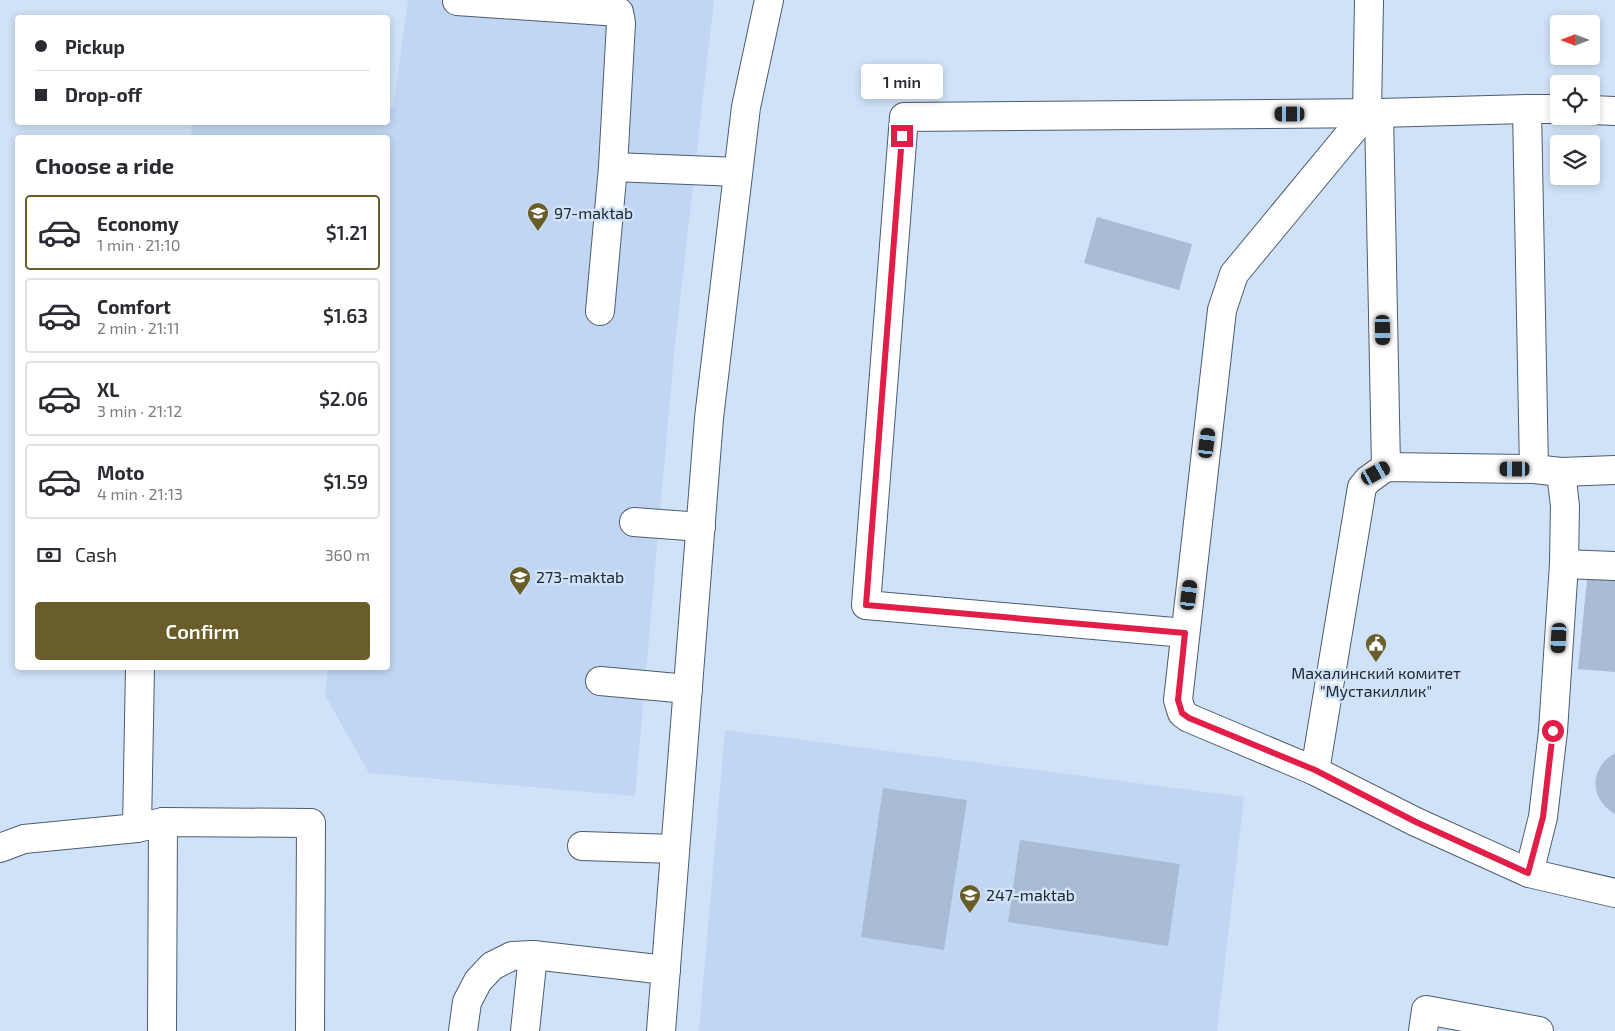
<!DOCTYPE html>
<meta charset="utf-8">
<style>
body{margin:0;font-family:"Exo 2",sans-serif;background:#f2f2f3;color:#2b2b33;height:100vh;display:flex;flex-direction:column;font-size:19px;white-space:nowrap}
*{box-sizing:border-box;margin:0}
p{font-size:16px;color:#7c7c81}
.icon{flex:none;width:28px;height:28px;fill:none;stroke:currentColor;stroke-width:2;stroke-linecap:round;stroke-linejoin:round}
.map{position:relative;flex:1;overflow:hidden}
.side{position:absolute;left:15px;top:135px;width:375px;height:535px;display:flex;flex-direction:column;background:#fff;border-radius:5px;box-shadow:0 2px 8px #0003}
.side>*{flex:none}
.guide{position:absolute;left:15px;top:15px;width:375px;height:110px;border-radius:5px;box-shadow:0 2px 8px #0003;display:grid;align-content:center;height:110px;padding:0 20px;background:#fff}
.needle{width:32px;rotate:270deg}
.controls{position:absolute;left:1550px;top:15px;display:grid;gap:10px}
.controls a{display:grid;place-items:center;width:50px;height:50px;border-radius:5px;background:#fff;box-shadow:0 2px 8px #0003;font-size:25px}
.end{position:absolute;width:22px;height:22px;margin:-11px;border:6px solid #e11d48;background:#fff;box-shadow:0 0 0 2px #fff}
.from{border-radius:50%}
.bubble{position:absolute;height:35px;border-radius:5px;background:#fff;box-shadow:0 2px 8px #0003;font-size:16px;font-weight:600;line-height:35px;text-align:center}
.car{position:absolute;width:15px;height:30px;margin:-15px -8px;border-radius:6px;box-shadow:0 0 4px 1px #0007;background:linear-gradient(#222 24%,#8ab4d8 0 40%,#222 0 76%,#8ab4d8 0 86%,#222 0)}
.guide b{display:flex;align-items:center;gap:18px;height:48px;font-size:19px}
.guide b+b{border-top:1px solid #e1e1e2}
.guide i{width:12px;height:12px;background:#2b2b33}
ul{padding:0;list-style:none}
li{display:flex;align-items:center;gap:15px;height:75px;margin:0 10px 8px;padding:0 10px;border:2px solid #e1e1e2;border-radius:5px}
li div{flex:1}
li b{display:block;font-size:19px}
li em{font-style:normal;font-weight:600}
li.current{border-color:#695d2a}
li>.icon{width:45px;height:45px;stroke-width:1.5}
h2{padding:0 20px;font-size:22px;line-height:60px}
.pay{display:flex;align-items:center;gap:12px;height:55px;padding:0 20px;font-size:19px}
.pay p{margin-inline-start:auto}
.action{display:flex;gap:10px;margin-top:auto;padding:10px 20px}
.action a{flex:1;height:58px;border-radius:5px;background:#695d2a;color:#fff;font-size:20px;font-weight:600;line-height:58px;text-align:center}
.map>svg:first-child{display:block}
</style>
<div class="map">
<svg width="1615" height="1031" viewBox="0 0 1615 1031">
<rect width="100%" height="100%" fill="#d0e2f8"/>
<g fill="#c1d6f2">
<path d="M408,0H714L674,354L635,796L369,773L325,695L328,668H388V138H191L192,123L388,122V109L393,108Z"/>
<path d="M725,730L1244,797L1217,1031H699Z"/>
</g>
<g fill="#a8bcd6">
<path d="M1097,217L1192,244L1179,290L1084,263Z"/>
<path d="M1588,570L1615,572V672L1578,669Z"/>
<path d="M1615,753V814C1589,799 1589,768 1615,753Z"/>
<path d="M883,788L967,800L944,950L861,937Z"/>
<path d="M1020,840L1180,864L1168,946L1008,922Z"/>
</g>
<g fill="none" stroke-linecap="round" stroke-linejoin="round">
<g stroke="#4d5c6f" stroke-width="30">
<g id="minor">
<path d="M1369,0L1367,113L1234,274L1222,310L1178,700L1182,713L1189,718L1315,771L1416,822L1529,873L1615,893"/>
<path d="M457,1L619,12L621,23L613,167L600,311"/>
<path d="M1527,109L1534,469"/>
<path d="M1591,110L1615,111"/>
<path d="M1379,113L1386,467"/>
<path d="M613,167L738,172"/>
<path d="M634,522L701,527"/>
<path d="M1564,564L1615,566"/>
<path d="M1185,633L866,605L904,117L1379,113L1527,109H1559"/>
<path d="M600,681L688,689"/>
<path d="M1315,771L1362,487L1368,480L1386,467L1534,469L1561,472L1615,470"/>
<path d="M137,828L140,668"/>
<path d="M582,846L675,849"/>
<path d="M0,848L24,839L137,828L163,822L311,823L310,1031"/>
<path d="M1529,873L1543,817L1553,731L1564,564L1565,506L1561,472"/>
<path d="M162,1031L163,822"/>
<path d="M463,1031L467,1002L478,981L492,966L512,956L533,955L666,970"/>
<path d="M525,1031L533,955"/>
<path d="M661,1031L709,418L746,107L769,0"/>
<path d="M1423,1031L1426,1010L1539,1031"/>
</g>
</g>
<use href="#minor" stroke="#fff" stroke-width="28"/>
</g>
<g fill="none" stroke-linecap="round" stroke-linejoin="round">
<path stroke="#e11d48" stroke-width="6" d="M902,136L866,605L1185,633L1178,700L1182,713L1189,718L1315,770L1416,822L1528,873L1543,817L1553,731"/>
</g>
<defs>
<g id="school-pin" transform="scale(1.125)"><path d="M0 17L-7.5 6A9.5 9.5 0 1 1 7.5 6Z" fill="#695d2a" stroke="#d0e2f8"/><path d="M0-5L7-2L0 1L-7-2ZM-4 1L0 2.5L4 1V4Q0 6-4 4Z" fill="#fff"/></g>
<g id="civic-pin" transform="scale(1.125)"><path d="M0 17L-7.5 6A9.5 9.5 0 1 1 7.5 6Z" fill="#695d2a" stroke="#d0e2f8"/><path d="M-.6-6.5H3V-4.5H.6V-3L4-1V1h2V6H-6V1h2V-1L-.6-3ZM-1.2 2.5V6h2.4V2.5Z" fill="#fff"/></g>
</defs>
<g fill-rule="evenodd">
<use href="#school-pin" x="538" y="213"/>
<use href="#school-pin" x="520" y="577"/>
<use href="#civic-pin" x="1376" y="644"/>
<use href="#school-pin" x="970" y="895"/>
</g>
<g text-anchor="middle" stroke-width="5" stroke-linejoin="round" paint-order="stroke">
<g font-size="16" fill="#20272f" stroke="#d0e2f8" text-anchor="start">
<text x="554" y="219">97-maktab</text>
<text x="536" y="583">273-maktab</text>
<text x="1376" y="679" text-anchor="middle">Махалинский комитет<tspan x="1376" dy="18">"Мустакиллик"</tspan></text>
<text x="986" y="901">247-maktab</text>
</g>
</g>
</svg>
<div class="controls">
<a><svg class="needle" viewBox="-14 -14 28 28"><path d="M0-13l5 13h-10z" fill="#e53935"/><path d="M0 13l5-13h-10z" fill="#7c7c81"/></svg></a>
<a><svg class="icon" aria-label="locate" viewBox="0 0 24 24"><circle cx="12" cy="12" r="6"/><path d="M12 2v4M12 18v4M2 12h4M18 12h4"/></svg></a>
<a><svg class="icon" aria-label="layers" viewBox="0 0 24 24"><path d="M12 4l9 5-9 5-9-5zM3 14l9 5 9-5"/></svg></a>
</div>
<i class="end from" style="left:1553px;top:731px"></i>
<i class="end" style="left:902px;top:136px"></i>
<div class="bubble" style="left:861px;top:64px;width:82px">1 min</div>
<i class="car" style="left:1290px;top:114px;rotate:270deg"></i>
<i class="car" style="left:1383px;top:330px;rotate:179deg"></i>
<i class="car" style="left:1207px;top:443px;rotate:7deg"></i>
<i class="car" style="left:1515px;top:469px;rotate:270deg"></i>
<i class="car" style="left:1376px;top:473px;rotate:61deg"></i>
<i class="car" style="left:1189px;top:595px;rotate:7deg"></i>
<i class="car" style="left:1559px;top:638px;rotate:183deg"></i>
<div class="guide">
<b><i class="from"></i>Pickup</b>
<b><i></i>Drop-off</b>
</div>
<section class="side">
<h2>Choose a ride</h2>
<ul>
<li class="current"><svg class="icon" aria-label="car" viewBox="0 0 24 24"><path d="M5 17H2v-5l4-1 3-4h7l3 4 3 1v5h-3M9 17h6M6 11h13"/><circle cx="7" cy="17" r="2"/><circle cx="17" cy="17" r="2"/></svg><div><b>Economy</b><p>1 min · 21:10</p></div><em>$1.21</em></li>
<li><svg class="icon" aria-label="car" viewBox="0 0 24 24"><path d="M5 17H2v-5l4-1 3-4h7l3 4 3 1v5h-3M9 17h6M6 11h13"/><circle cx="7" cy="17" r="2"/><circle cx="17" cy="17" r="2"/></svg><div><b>Comfort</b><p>2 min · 21:11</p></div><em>$1.63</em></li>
<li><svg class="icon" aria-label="car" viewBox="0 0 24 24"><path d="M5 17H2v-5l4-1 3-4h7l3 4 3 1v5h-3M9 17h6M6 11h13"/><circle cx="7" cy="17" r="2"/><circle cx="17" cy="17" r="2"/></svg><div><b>XL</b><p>3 min · 21:12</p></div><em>$2.06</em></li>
<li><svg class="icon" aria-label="car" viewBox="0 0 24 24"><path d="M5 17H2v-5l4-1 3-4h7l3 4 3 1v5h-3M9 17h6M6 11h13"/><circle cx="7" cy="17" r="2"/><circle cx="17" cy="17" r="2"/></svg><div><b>Moto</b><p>4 min · 21:13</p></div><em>$1.59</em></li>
</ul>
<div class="pay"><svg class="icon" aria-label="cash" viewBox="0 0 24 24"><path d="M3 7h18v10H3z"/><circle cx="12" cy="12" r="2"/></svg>Cash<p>360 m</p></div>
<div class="action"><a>Confirm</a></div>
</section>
</div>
